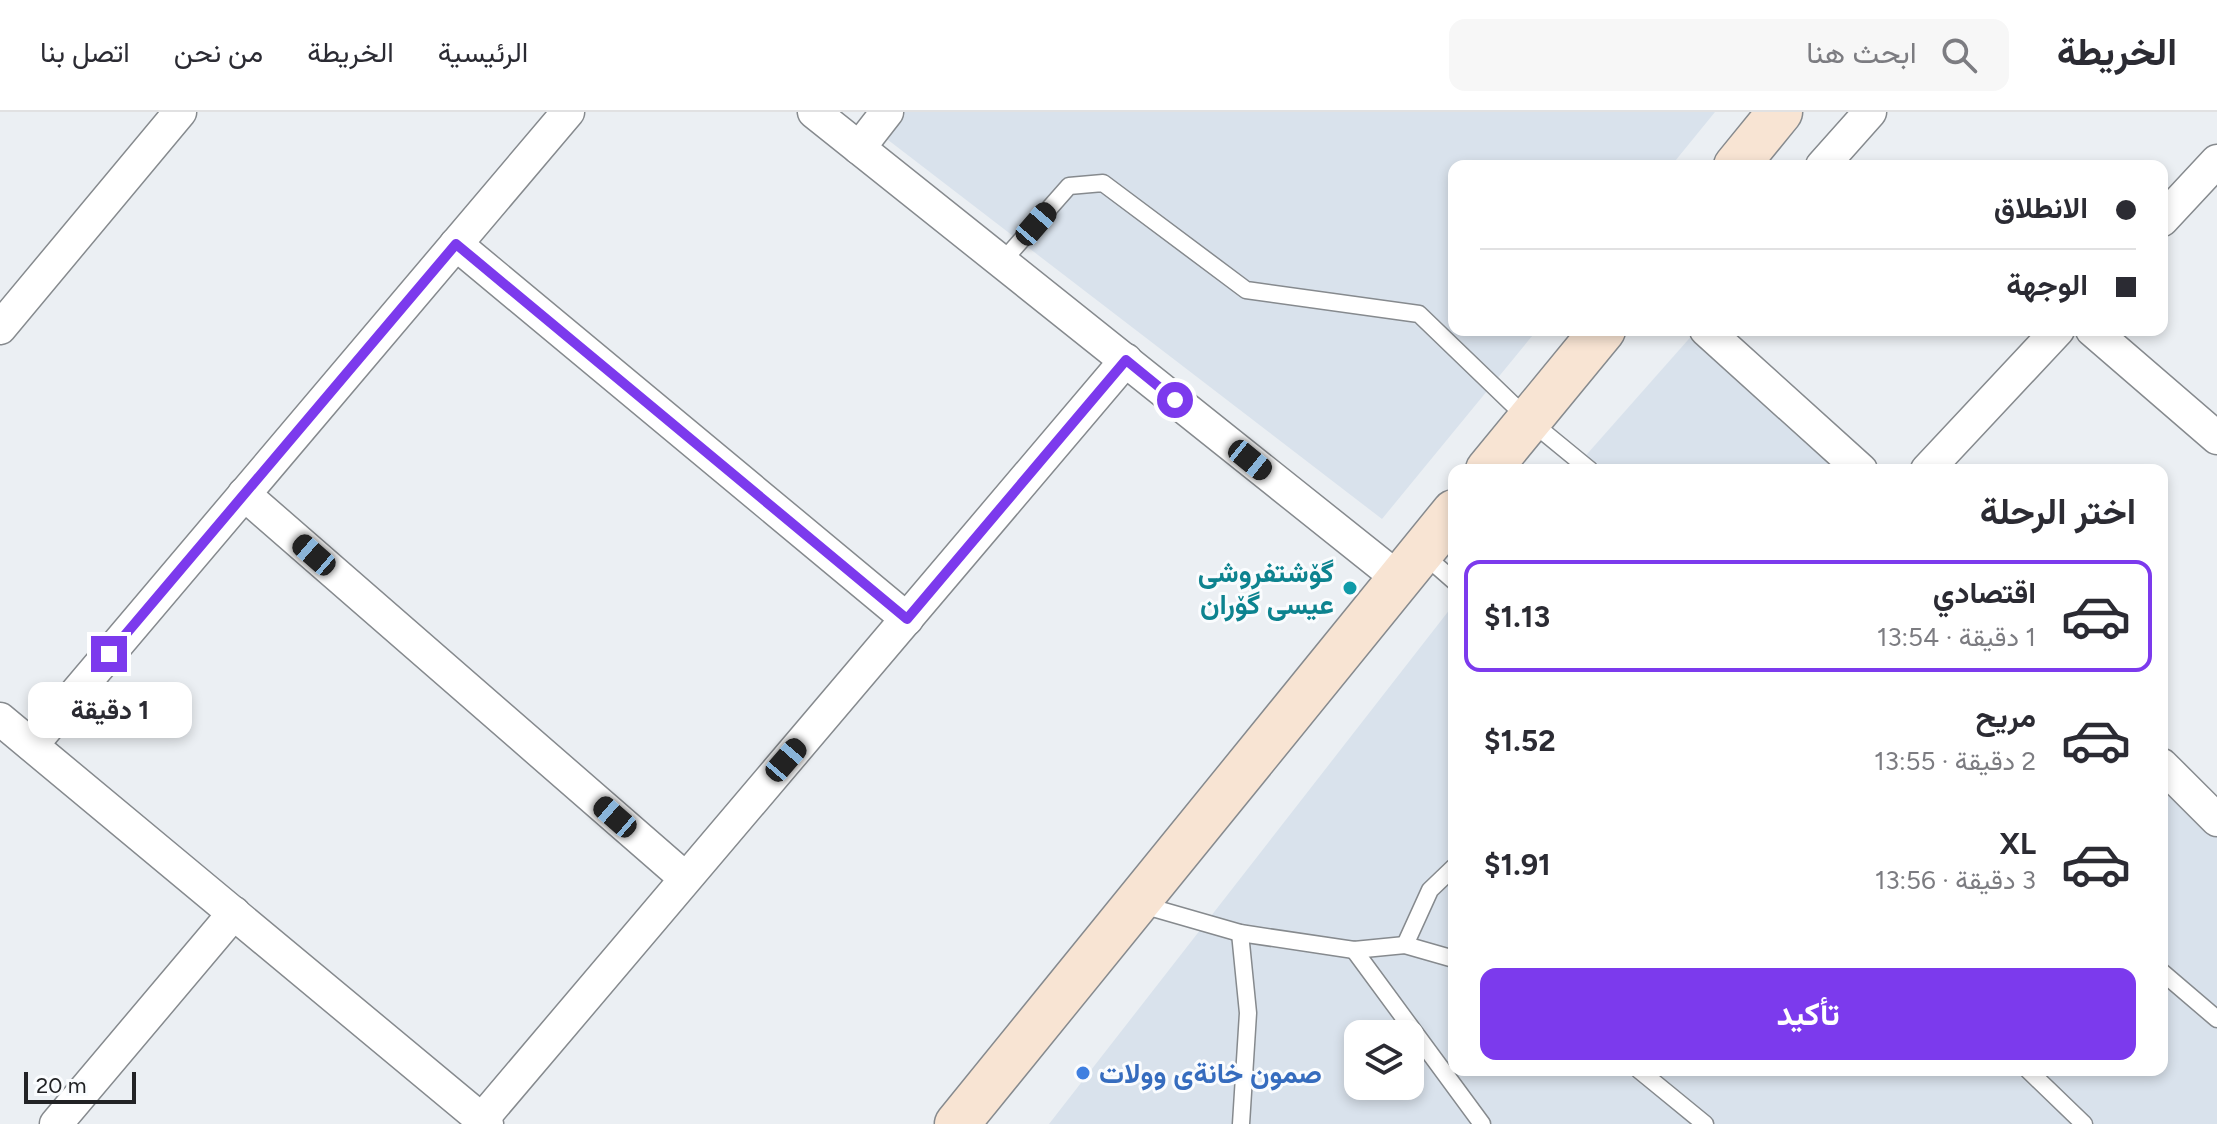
<!DOCTYPE html>
<html lang="ar">
<meta charset="utf-8">
<style>
body{margin:0;font-family:Figtree,Vazirmatn,sans-serif;background:#f7f7f7;color:#2b2b33;direction:rtl;height:100vh;display:flex;flex-direction:column;font-size:30px;white-space:nowrap}
*{box-sizing:border-box;margin:0}
p{font-size:26px;color:#7c7c81}
.icon{flex:none;width:44px;height:44px;fill:none;stroke:currentColor;stroke-width:2;stroke-linecap:round;stroke-linejoin:round}
.map{position:relative;flex:1;overflow:hidden;direction:ltr}
.panel{position:absolute;left:1448px;top:352px;width:720px;height:612px;display:flex;flex-direction:column;background:#fff;border-radius:16px;box-shadow:0 4px 12px #0003;direction:rtl}
.panel>*{flex:none}
.guide{position:absolute;left:1448px;top:48px;width:720px;height:176px;border-radius:16px;box-shadow:0 4px 12px #0003;direction:rtl;display:grid;align-content:center;height:176px;padding:0 32px;background:#fff}
.buttons{position:absolute;left:1344px;top:908px;display:grid;gap:16px}
.buttons a{display:grid;place-items:center;width:80px;height:80px;border-radius:16px;background:#fff;box-shadow:0 4px 12px #0003;font-size:40px}
.scale{position:absolute;left:24px;bottom:20px;width:112px;box-sizing:border-box;padding-left:8px;border:4px solid #222325;border-top:0;font-size:22px;line-height:28px;white-space:nowrap;color:#222325;-webkit-text-stroke:6px #fafcfe;paint-order:stroke}
.end{position:absolute;width:36px;height:36px;margin:-18px;border:10px solid #7c3aed;background:#fff;box-shadow:0 0 0 4px #fff}
.from{border-radius:50%}
.bubble{position:absolute;height:56px;border-radius:16px;background:#fff;box-shadow:0 4px 12px #0003;font-size:26px;font-weight:700;line-height:56px;text-align:center;direction:rtl}
.car{position:absolute;width:24px;height:48px;margin:-24px -12px;border-radius:10px;box-shadow:0 0 6px 2px #0007;background:linear-gradient(#222 24%,#8ab4d8 0 40%,#222 0 76%,#8ab4d8 0 86%,#222 0)}
.guide b{display:flex;align-items:center;gap:28px;height:76px;font-size:30px}
.guide b+b{border-top:2px solid #e1e1e2}
.guide i{width:20px;height:20px;background:#2b2b33}
ul{padding:0;list-style:none}
li{display:flex;align-items:center;gap:24px;height:112px;margin:0 16px 12px;padding:0 16px;border:4px solid transparent;border-radius:16px}
li div{flex:1}
li b{display:block;font-size:30px}
li em{font-style:normal;font-weight:700}
li.active{border-color:#7c3aed}
li>.icon{width:72px;height:72px;stroke-width:1.5}
h2{padding:0 32px;font-size:36px;line-height:96px}
.button{display:flex;gap:16px;margin-top:auto;padding:16px 32px}
.button a{flex:1;height:92px;border-radius:16px;background:#7c3aed;color:#fff;font-size:32px;font-weight:700;line-height:92px;text-align:center}
header{display:flex;align-items:center;gap:48px;box-sizing:border-box;height:112px;padding:0 40px;background:#fff;border-bottom:2px solid #e1e1e2}
header strong{font-size:38px}
nav{display:flex;gap:44px;margin-inline-start:auto;font-size:28px}
.search{width:560px;height:72px;background:#f7f7f7;display:flex;align-items:center;gap:20px;box-sizing:border-box;padding:0 28px;border-radius:16px;color:#7c7c81;font-size:30px}
.map>svg:first-child{display:block}
</style>
<header>
<strong>الخريطة</strong>
<div class="search"><svg class="icon" aria-label="search" viewBox="0 0 24 24"><circle cx="10" cy="10" r="6"/><path d="M15 15l6 6"/></svg>ابحث هنا</div>
<nav><a>الرئيسية</a><a>الخريطة</a><a>من نحن</a><a>اتصل بنا</a></nav>
</header>
<div class="map">
<svg width="2217" height="1012" viewBox="0 0 2217 1012">
<rect width="100%" height="100%" fill="#ebeff3"/>
<g fill="#d9e2ec" fill-rule="evenodd">
<path d="M895,0H1715L1671,54H1454V218H1537L1382,407L879,21Z"/>
<path d="M1695,220L1858,358H1573Z"/>
<path d="M1454,492V958H2162V647L2217,700V1012H1049ZM1358,922H1410V974H1358Z"/>
</g>
<g fill="none" stroke-linecap="round" stroke-linejoin="round">
<g stroke="#868a8e" stroke-width="19">
<g id="lane">
<path d="M1002,150L1069,74L1103,71L1246,178L1419,202L1529,308L1590,358"/>
<path d="M1422,441L1454,469"/>
<path d="M1139,792L1240,821L1354,838L1405,833L1454,847"/>
<path d="M1240,821L1248,901L1241,1012"/>
<path d="M1405,833L1430,778L1454,755"/>
<path d="M1354,838L1482,1012"/>
<path d="M2162,860L2217,907"/>
<path d="M1639,958L1705,1012"/>
<path d="M2028,958L2084,1012"/>
</g>
</g>
<g stroke="#868a8e" stroke-width="35">
<g id="street">
<path d="M814,0L1399,467"/>
<path d="M859,36L887,0"/>
<path d="M1822,54L1870,0"/>
<path d="M2162,108L2217,49"/>
<path d="M456,132L907,507"/>
<path d="M0,216L180,0"/>
<path d="M1706,218L1861,358"/>
<path d="M2092,218L2217,326"/>
<path d="M1927,358L2058,218"/>
<path d="M244,382L685,766"/>
<path d="M0,607L487,1012"/>
<path d="M32,633L568,0"/>
<path d="M2162,653L2217,708"/>
<path d="M56,1012L234,801"/>
<path d="M478,1012L1126,248"/>
</g>
</g>
<g stroke="#868a8e" stroke-width="47">
<g id="secondary">
<path d="M1736,54L1780,0"/>
<path d="M1488,358L1603,218"/>
<path d="M957,1012L1454,400"/>
</g>
</g>
<use href="#lane" stroke="#fff" stroke-width="16"/>
<use href="#street" stroke="#fff" stroke-width="32"/>
<use href="#secondary" stroke="#f8e4d3" stroke-width="44"/>
</g>
<g fill="none" stroke-linecap="round" stroke-linejoin="round">
<path stroke="#7c3aed" stroke-width="10" d="M109,542L456,132L907,507L1126,248L1175,288"/>
</g>
<circle fill="#0f9aa8" stroke="#fafcfe" stroke-width="3" cx="1350" cy="476" r="8"/>
<circle fill="#3f7fe0" stroke="#fafcfe" stroke-width="3" cx="1083" cy="961" r="8"/>
<g text-anchor="middle" stroke-width="6" stroke-linejoin="round" paint-order="stroke">
<g font-size="28" font-weight="bold" fill="#0d838f" stroke="#fafcfe" text-anchor="end">
<text x="1334" y="470">گۆشتفروشی<tspan x="1334" dy="32">عیسی گۆران</tspan></text>
</g>
<g font-size="28" font-weight="bold" fill="#366cbe" stroke="#fafcfe" text-anchor="start">
<text x="1099" y="971">صمون خانةی وولات</text>
</g>
</g>
</svg>
<div class="buttons">
<a><svg class="icon" aria-label="layers" viewBox="0 0 24 24"><path d="M12 4l9 5-9 5-9-5zM3 14l9 5 9-5"/></svg></a>
</div>
<div class="scale">20 m</div>
<i class="end from" style="left:1175px;top:288px"></i>
<i class="end" style="left:109px;top:542px"></i>
<div class="bubble" style="left:28px;top:570px;width:164px">1 دقيقة</div>
<i class="car" style="left:1036px;top:112px;rotate:41deg"></i>
<i class="car" style="left:1250px;top:348px;rotate:129deg"></i>
<i class="car" style="left:314px;top:443px;rotate:311deg"></i>
<i class="car" style="left:786px;top:648px;rotate:41deg"></i>
<i class="car" style="left:615px;top:705px;rotate:311deg"></i>
<div class="guide">
<b><i class="from"></i>الانطلاق</b>
<b><i></i>الوجهة</b>
</div>
<section class="panel">
<h2>اختر الرحلة</h2>
<ul>
<li class="active"><svg class="icon" aria-label="car" viewBox="0 0 24 24"><path d="M5 17H2v-5l4-1 3-4h7l3 4 3 1v5h-3M9 17h6M6 11h13"/><circle cx="7" cy="17" r="2"/><circle cx="17" cy="17" r="2"/></svg><div><b>اقتصادي</b><p>1 دقيقة · 13:54</p></div><em>$1.13</em></li>
<li><svg class="icon" aria-label="car" viewBox="0 0 24 24"><path d="M5 17H2v-5l4-1 3-4h7l3 4 3 1v5h-3M9 17h6M6 11h13"/><circle cx="7" cy="17" r="2"/><circle cx="17" cy="17" r="2"/></svg><div><b>مريح</b><p>2 دقيقة · 13:55</p></div><em>$1.52</em></li>
<li><svg class="icon" aria-label="car" viewBox="0 0 24 24"><path d="M5 17H2v-5l4-1 3-4h7l3 4 3 1v5h-3M9 17h6M6 11h13"/><circle cx="7" cy="17" r="2"/><circle cx="17" cy="17" r="2"/></svg><div><b>XL</b><p>3 دقيقة · 13:56</p></div><em>$1.91</em></li>
</ul>
<div class="button"><a>تأكيد</a></div>
</section>
</div>
